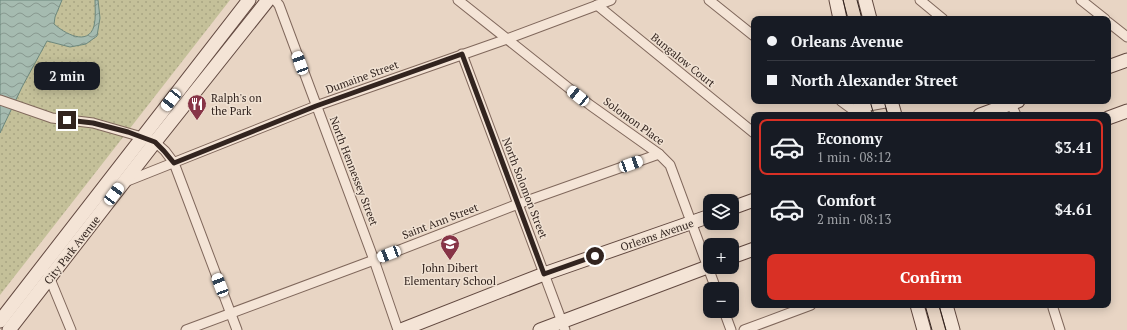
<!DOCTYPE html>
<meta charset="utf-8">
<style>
body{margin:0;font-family:"PT Serif",serif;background:#242831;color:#f1f3f6;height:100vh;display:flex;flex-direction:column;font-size:15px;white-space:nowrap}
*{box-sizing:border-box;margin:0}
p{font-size:13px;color:#9ea1a6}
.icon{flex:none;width:22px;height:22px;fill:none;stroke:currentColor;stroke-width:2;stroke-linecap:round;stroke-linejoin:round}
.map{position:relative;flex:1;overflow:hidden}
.side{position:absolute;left:751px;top:112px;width:360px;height:196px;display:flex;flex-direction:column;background:#171b24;border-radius:8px;box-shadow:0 2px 10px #0003}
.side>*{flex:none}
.hud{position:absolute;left:751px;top:16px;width:360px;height:88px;border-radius:8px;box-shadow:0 2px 10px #0003;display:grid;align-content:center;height:88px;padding:0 16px;background:#171b24}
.tools{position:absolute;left:703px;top:194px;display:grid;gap:8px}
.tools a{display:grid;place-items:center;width:36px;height:36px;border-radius:8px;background:#171b24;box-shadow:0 2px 10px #0003;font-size:20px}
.end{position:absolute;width:18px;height:18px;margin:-9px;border:5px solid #32241f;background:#fff;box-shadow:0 0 0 2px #fff}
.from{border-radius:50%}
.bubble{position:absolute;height:28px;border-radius:8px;background:#171b24;box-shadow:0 2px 10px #0003;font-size:13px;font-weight:700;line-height:28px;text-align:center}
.car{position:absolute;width:12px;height:24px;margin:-12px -6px;border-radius:5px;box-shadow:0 0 3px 1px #0007;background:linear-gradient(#fff 24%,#345 0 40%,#fff 0 76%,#345 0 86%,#fff 0)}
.hud b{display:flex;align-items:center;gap:14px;height:38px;font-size:15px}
.hud b+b{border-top:1px solid #363941}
.hud i{width:10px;height:10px;background:#f1f3f6}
ul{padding:7px 0 0;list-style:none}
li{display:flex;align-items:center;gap:12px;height:56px;margin:0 8px 6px;padding:0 8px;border:2px solid transparent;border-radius:8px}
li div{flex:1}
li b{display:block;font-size:15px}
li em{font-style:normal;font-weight:700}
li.current{border-color:#d93025}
li>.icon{width:36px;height:36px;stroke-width:1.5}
.button{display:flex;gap:8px;margin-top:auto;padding:8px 16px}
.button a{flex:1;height:46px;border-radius:8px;background:#d93025;color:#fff;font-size:16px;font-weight:700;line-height:46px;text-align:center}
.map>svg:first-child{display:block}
</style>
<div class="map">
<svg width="1127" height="330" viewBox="0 0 1127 330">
<defs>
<pattern id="park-dots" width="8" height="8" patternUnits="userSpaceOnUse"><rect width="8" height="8" fill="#c4c099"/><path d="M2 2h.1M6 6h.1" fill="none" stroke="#a9a583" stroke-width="1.8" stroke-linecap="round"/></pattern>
<pattern id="water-waves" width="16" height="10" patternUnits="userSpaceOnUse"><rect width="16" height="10" fill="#a5bbb0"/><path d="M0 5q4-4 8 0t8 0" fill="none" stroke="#87988f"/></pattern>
</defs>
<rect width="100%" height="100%" fill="#e8d5c4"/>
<path fill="url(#park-dots)" d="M0,0H230L0,295Z"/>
<path fill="url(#water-waves)" stroke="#6d887c" d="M0,0H62L55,17L54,24C64,33 88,47 94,26C96,18 95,8 95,0H98L100,18L97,36L86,44L70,47L47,41L22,87L0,133Z"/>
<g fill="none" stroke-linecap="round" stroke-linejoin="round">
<g stroke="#80685c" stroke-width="11">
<g id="street">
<path d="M275,0L279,5L374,260L398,330"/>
<path d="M458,0L590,105L659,154L670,165L716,289"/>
<path d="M709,0L754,36"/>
<path d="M920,0L943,19"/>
<path d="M1081,0L1105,19"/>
<path d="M597,5L754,133"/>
<path d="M1108,22L1127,37"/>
<path d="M462,54L565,330"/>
<path d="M0,100L52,118L93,123L142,137L155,142L165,151L174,163L237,330"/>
<path d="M841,101L852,109L891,102"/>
<path d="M1011,104L1016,115"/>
<path d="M125,182L316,106L507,39L611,0"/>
<path d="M48,274L71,330"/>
<path d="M1054,305L1053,308L1060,330"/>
<path d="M724,311L731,330"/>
<path d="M186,330L374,260L518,204L659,154"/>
<path d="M744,330L811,305"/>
</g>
</g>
<g stroke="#624940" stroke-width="15">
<g id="secondary">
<path d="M836,0L840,19"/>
<path d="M865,0L870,19"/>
<path d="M1108,67L1127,60"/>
<path d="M862,101L865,115"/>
<path d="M891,101L895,115"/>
<path d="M980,115L1018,101"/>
<path d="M1108,118L1127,111"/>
<path d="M732,208L754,200"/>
<path d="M732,257L754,249"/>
<path d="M917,305L924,330"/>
<path d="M946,305L953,330"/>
<path d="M0,321L249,0"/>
<path d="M9,330L155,142L268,0"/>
<path d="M401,330L544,274L710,216"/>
<path d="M540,330L710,266"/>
</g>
</g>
<use href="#street" stroke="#f4e4d6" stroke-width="9"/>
<use href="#secondary" stroke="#f4e4d6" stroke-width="13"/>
<g stroke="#32241f" stroke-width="1">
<path d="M843,0L848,19"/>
<path d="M857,0L862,19"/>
<path d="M870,101L874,115"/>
<path d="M884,101L888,115"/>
<path d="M925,305L932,330"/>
<path d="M939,305L946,330"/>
</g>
</g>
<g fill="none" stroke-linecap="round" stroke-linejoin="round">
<path stroke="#32241f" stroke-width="5" d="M67,120L93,123L128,132L155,142L164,151L174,163L316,106L462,54L544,274L595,256"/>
</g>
<defs>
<g id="restaurant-pin" transform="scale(1)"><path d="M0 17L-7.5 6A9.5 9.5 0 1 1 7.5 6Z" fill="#873447" stroke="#f0e1d2"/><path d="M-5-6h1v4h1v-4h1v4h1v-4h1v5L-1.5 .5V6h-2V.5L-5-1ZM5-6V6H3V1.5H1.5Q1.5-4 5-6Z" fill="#fff"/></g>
<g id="school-pin" transform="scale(1)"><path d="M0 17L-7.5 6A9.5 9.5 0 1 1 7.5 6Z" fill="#873447" stroke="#f0e1d2"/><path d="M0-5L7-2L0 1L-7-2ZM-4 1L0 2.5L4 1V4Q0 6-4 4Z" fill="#fff"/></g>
</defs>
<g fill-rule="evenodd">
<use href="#restaurant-pin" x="197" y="104"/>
<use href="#school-pin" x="450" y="244"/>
</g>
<g text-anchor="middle" stroke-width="3" stroke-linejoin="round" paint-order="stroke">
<g font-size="11" fill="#32241f" stroke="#f0e1d2">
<text transform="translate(683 60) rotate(39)" y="4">Bungalow Court</text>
<text transform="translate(362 77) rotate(-20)" y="4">Dumaine Street</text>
<text transform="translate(634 121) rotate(36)" y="4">Solomon Place</text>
<text transform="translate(354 171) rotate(69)" y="4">North Hennessey Street</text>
<text transform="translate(525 188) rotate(69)" y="4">North Solomon Street</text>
<text transform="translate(440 221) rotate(-21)" y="4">Saint Ann Street</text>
<text transform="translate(657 235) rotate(-19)" y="4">Orleans Avenue</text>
<text transform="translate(72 250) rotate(-52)" y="4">City Park Avenue</text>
</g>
<g font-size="11" fill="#32241f" stroke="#f0e1d2" text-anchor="start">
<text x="211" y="102">Ralph's on<tspan x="211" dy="13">the Park</tspan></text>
<text x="450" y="272" text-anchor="middle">John Dibert<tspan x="450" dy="13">Elementary School</tspan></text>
</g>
</g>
</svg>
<div class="tools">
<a><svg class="icon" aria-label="layers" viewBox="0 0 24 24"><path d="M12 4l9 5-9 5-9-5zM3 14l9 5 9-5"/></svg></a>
<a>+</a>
<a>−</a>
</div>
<i class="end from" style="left:595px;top:256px"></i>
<i class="end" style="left:67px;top:120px"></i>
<div class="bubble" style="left:34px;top:62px;width:66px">2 min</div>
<i class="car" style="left:300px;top:63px;rotate:340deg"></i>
<i class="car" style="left:578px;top:96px;rotate:309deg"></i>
<i class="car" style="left:171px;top:100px;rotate:218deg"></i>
<i class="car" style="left:631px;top:164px;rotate:70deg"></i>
<i class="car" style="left:114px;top:194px;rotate:37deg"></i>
<i class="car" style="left:389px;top:254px;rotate:249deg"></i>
<i class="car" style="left:220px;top:285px;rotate:339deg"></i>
<div class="hud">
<b><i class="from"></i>Orleans Avenue</b>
<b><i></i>North Alexander Street</b>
</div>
<section class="side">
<ul>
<li class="current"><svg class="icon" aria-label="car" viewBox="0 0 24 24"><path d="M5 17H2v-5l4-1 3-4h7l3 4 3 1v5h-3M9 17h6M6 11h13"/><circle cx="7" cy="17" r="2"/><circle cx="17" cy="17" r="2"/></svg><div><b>Economy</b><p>1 min · 08:12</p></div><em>$3.41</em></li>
<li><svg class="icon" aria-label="car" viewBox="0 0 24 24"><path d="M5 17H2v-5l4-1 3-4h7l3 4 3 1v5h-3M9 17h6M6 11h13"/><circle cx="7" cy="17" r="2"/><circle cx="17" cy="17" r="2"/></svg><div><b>Comfort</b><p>2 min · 08:13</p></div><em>$4.61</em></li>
</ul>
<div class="button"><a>Confirm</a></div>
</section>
</div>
